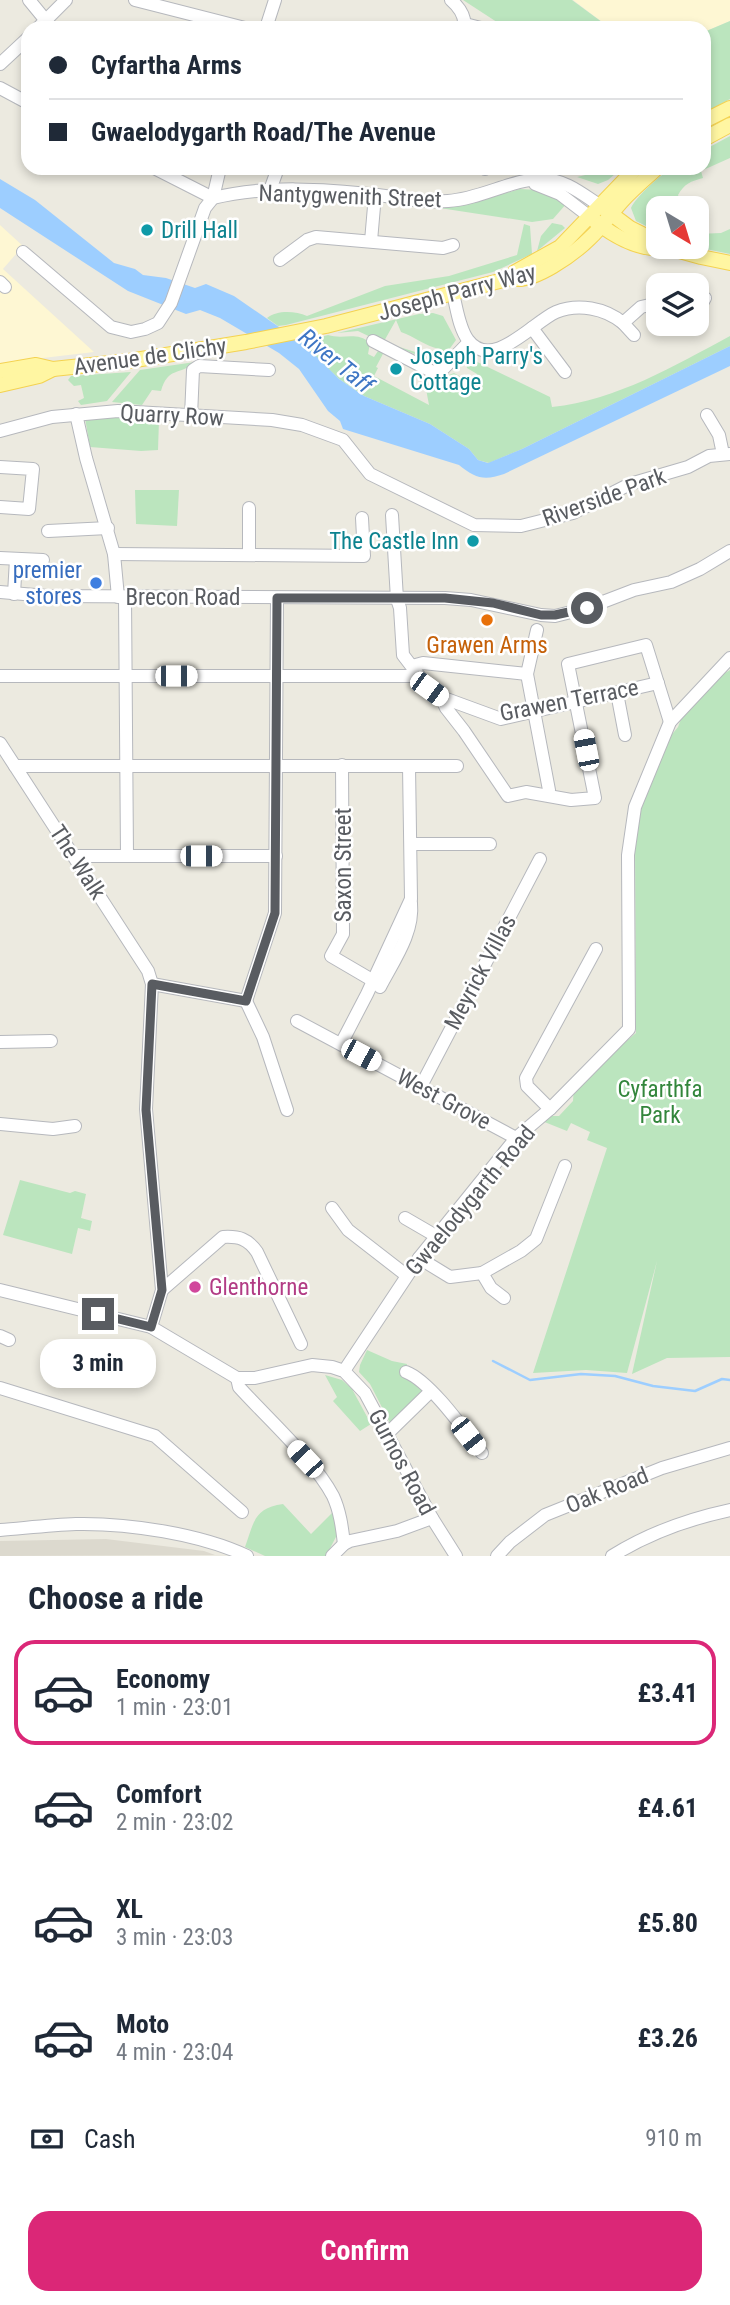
<!DOCTYPE html>
<meta charset="utf-8">
<style>
body{margin:0;font-family:"Roboto Condensed",sans-serif;background:#f2f2f3;color:#1f2937;height:100vh;display:flex;flex-direction:column;font-size:26px;white-space:nowrap}
*{box-sizing:border-box;margin:0}
p{font-size:23px;color:#747a83}
.icon{flex:none;width:38px;height:38px;fill:none;stroke:currentColor;stroke-width:2;stroke-linecap:round;stroke-linejoin:round}
.map{position:relative;height:1556px;overflow:hidden}
.panel{display:flex;flex-direction:column;background:#fff;flex:1}
.panel>*{flex:none}
.guide{position:absolute;left:21px;top:21px;width:690px;height:154px;border-radius:21px;box-shadow:0 4px 10px #0003;display:grid;align-content:center;height:154px;padding:0 28px;background:#fff}
.needle{width:46px;rotate:142deg}
.buttons{position:absolute;left:646px;top:196px;display:grid;gap:14px}
.buttons a{display:grid;place-items:center;width:63px;height:63px;border-radius:14px;background:#fff;box-shadow:0 4px 10px #0003;font-size:35px}
.end{position:absolute;width:32px;height:32px;margin:-16px;border:9px solid #595c61;background:#fff;box-shadow:0 0 0 4px #fff}
.from{border-radius:50%}
.bubble{position:absolute;height:49px;border-radius:21px;background:#fff;box-shadow:0 4px 10px #0003;font-size:23px;font-weight:700;line-height:49px;text-align:center}
.car{position:absolute;width:21px;height:42px;margin:-21px -10px;border-radius:9px;box-shadow:0 0 5px 2px #0007;background:linear-gradient(#fff 24%,#345 0 40%,#fff 0 76%,#345 0 86%,#fff 0)}
.guide b{display:flex;align-items:center;gap:24px;height:66px;font-size:26px}
.guide b+b{border-top:2px solid #e0e1e3}
.guide i{width:18px;height:18px;background:#1f2937}
ul{padding:0;list-style:none}
li{display:flex;align-items:center;gap:21px;height:105px;margin:0 14px 10px;padding:0 14px;border:4px solid transparent;border-radius:21px}
li div{flex:1}
li b{display:block;font-size:26px}
li em{font-style:normal;font-weight:700}
li.on{border-color:#db2777}
li>.icon{width:63px;height:63px;stroke-width:1.5}
h2{padding:0 28px;font-size:32px;line-height:84px}
.pay{display:flex;align-items:center;gap:18px;height:77px;padding:0 28px;font-size:26px}
.pay p{margin-inline-start:auto}
.primary-button{display:flex;gap:14px;margin-top:auto;padding:14px 28px}
.primary-button a{flex:1;height:80px;border-radius:21px;background:#db2777;color:#fff;font-size:28px;font-weight:700;line-height:80px;text-align:center}
.map>svg:first-child{display:block}
</style>
<div class="map">
<svg width="730" height="1556" viewBox="0 0 730 1556">
<rect width="100%" height="100%" fill="#eceae0"/>
<g fill="#fef7d3">
<path d="M573,0H730V21L704,32V28H610Z"/>
<path d="M0,225L23,246L3,269L94,352L0,363V288L9,284L0,275Z"/>
</g>
<path fill="#dcd9ce" d="M106,1539L204,1551L215,1555L0,1556V1541Z"/>
<g fill="#bbe5be">
<path d="M463,0H572L610,28H506Z"/>
<path d="M730,21V99L704,113V32Z"/>
<path d="M730,136V158L701,171L703,178C691,181 684,184 678,195L683,208H658V232L636,221L631,208C636,197 662,172 674,168C682,165 695,168 704,168V150Z"/>
<path d="M604,168H622L608,180L598,184L577,177L598,172Z"/>
<path d="M520,189L539,190L567,203L553,219L532,222L433,207L474,202Z"/>
<path d="M552,223L562,225L565,228L537,251L541,236Z"/>
<path d="M524,224L530,226L532,254L493,272L286,325L278,326L267,318C277,310 295,311 307,316L385,286L449,276L517,255Z"/>
<path d="M730,229V254L696,247L697,234L721,233Z"/>
<path d="M433,313L443,316L456,340L448,351L432,364L427,362V359L387,343L437,359L439,349C425,346 415,337 401,332L396,320L383,343L358,331L337,333L419,314Z"/>
<path d="M328,335C343,340 357,331 370,343L368,354L374,357L380,348L385,350L376,367L378,368L374,376L429,405L426,389L429,383L454,373L472,383L477,374L467,368L465,358L467,357L550,397L552,407C617,400 674,366 730,336V346L522,449L489,463L478,460L469,449L430,424L364,396L339,379L300,342Z"/>
<path d="M195,362C180,376 168,366 161,391L152,390L142,405L112,402L140,370Z"/>
<path d="M131,372L107,401L81,405L78,401L84,398L81,385L74,386L68,380L71,376Z"/>
<path d="M97,417L159,420L158,450L141,451L90,447L85,418Z"/>
<path d="M135,490H179L177,526L136,524Z"/>
<path d="M730,670V1357L667,1358L632,1374L657,1261L627,1373L586,1370L533,1373L607,1148L587,1140L590,1132L571,1123L567,1131L542,1121L549,1116H559L573,1101L574,1086L636,1033L635,839L644,794L665,743L678,727L684,711L720,676Z"/>
<path d="M20,1180L70,1193L75,1191L86,1194L81,1218L92,1221L90,1231L78,1228L72,1254L3,1235Z"/>
<path d="M367,1350L392,1361L407,1364L405,1374L424,1390L390,1423L370,1384L359,1372L360,1365Z"/>
<path d="M325,1375L342,1380L352,1389L371,1424L360,1431L333,1401L337,1397Z"/>
<path d="M283,1504L311,1534L333,1512L337,1535L326,1556H265L245,1547C254,1522 254,1508 283,1504Z"/>
</g>
<path fill="#9dceff" d="M0,179L35,200L114,263L135,269L143,275L166,278L195,288L206,284L234,296L305,345L339,379L364,396L430,424L469,449L478,460L488,463L522,449L730,346V366L504,474C484,481 475,478 459,465L343,429L340,421L328,411L299,369L279,353L220,318L200,310L186,314L128,291L0,208Z"/>
<g fill="none" stroke-linecap="round" stroke-linejoin="round">
<path stroke="#9dceff" stroke-width="2.5" d="M493,1361L530,1380L581,1374L615,1376L653,1386L695,1391L722,1379L730,1380"/>
<g stroke="#b6b8bd" stroke-width="14">
<g id="minor">
<path d="M29,0L52,28"/>
<path d="M135,0L245,28"/>
<path d="M451,0C459,7 466,17 464,28"/>
<path d="M465,24L481,28"/>
<path d="M38,28L66,0"/>
<path d="M266,28L275,0"/>
<path d="M0,64L28,38"/>
<path d="M0,88L28,103"/>
<path d="M154,168L213,198"/>
<path d="M485,168V169"/>
<path d="M535,184L560,194L590,217"/>
<path d="M270,190L278,168"/>
<path d="M213,198C265,185 325,189 378,195C402,198 424,203 448,201C480,199 513,179 541,179C564,179 581,193 599,205"/>
<path d="M213,198L220,168"/>
<path d="M371,241L375,195"/>
<path d="M23,252L111,327L131,332L145,329L158,323L171,303L205,208L213,198"/>
<path d="M280,260L307,240L316,237L443,248L453,245"/>
<path d="M0,282L5,287"/>
<path d="M453,294C457,309 459,328 468,340C492,372 533,322 556,312C578,303 605,308 623,323L641,307L658,303"/>
<path d="M698,311L705,298"/>
<path d="M623,323L634,335"/>
<path d="M532,328L565,372"/>
<path d="M373,341L433,372L444,368L469,342"/>
<path d="M76,414L86,458L114,554L118,597"/>
<path d="M707,415L719,435L723,454"/>
<path d="M191,416L193,370L199,366L269,370"/>
<path d="M0,431L52,417L118,411L272,420L302,425L343,440L370,474L474,525L521,526L573,513L630,484L688,467L709,456L730,454"/>
<path d="M0,467L33,469L29,509L0,507"/>
<path d="M392,515L397,599L400,608L403,655L429,689L441,697L446,708L464,731L508,796L526,792L571,800L595,798L568,664L646,645L670,722"/>
<path d="M48,531L108,528"/>
<path d="M249,553V508"/>
<path d="M114,554L364,556L362,518"/>
<path d="M0,558L43,560"/>
<path d="M0,592L47,596L445,598L471,600L541,615L555,616L587,608L634,590L671,582L700,569L730,551"/>
<path d="M14,594L16,559"/>
<path d="M125,597L127,856"/>
<path d="M537,630L527,674L549,790"/>
<path d="M412,666L423,663L527,674"/>
<path d="M0,676H419"/>
<path d="M617,693L625,735"/>
<path d="M441,697L501,719L658,683"/>
<path d="M0,743L148,971L152,984L146,1109L162,1290L151,1327"/>
<path d="M342,765L343,934L331,956L372,980"/>
<path d="M15,766H457"/>
<path d="M411,844H490"/>
<path d="M75,856H276"/>
<path d="M152,984L246,1001"/>
<path d="M380,987C394,960 414,933 411,903"/>
<path d="M246,1001L275,913L277,598"/>
<path d="M246,1001L263,1037L287,1110"/>
<path d="M297,1021L516,1138"/>
<path d="M0,1042L51,1041"/>
<path d="M341,1044L367,994L411,899L409,766"/>
<path d="M421,1086L540,859"/>
<path d="M550,1109L527,1086L526,1078L596,949"/>
<path d="M0,1124L53,1129L75,1126"/>
<path d="M332,1208L348,1230L406,1275"/>
<path d="M405,1218L436,1236"/>
<path d="M419,1258L450,1277L482,1273L491,1288L504,1298"/>
<path d="M482,1273L521,1251L536,1239L565,1166"/>
<path d="M0,1290L151,1327L237,1378H255L312,1365L332,1367L344,1371L365,1393L432,1518L456,1556"/>
<path d="M162,1290L223,1237C239,1236 248,1239 257,1252L301,1344"/>
<path d="M0,1336L9,1340"/>
<path d="M344,1371L419,1258L516,1138L550,1109L629,1029L628,855L635,807L670,722L730,658"/>
<path d="M406,1372C430,1381 465,1431 482,1453"/>
<path d="M237,1378L239,1387C267,1418 314,1460 333,1496C340,1511 342,1527 344,1544"/>
<path d="M0,1388L155,1436L242,1512"/>
<path d="M387,1434L430,1392"/>
<path d="M0,1530C25,1528 51,1525 76,1524C128,1523 201,1534 247,1556"/>
<path d="M332,1556L344,1544L350,1541L397,1531L432,1518"/>
<path d="M497,1556L510,1542L545,1515L662,1468L730,1448"/>
<path d="M612,1556C649,1533 688,1519 730,1510"/>
</g>
</g>
<g stroke="#f4d251" stroke-width="16">
<g id="major">
<path d="M704,121L730,108"/>
<path d="M704,139L730,125"/>
<path d="M606,210L630,228L658,242"/>
<path d="M595,221C615,237 640,251 666,248"/>
<path d="M665,247L701,257L730,263"/>
<path d="M511,278L515,272L560,247L636,168"/>
<path d="M0,371L36,365L53,369L129,361L246,342L326,326L511,278C532,285 575,253 590,238C602,227 611,213 622,201C633,189 645,179 657,168"/>
<path d="M0,385L39,376L53,369"/>
</g>
</g>
<use href="#minor" stroke="#fff" stroke-width="12"/>
<use href="#major" stroke="#fff6a2" stroke-width="14"/>
</g>
<g fill="none" stroke-linecap="round" stroke-linejoin="round">
<path stroke="#595c61" stroke-width="9" d="M98,1314L151,1327L162,1290L146,1110L152,984L246,1001L275,913L277,598H445L493,603L541,615H555L587,608"/>
</g>
<g fill="#0f9aa8" stroke="#fff" stroke-width="2.5">
<circle cx="147" cy="230" r="7"/>
<circle cx="396" cy="369" r="7"/>
<circle cx="473" cy="541" r="7"/>
</g>
<circle fill="#3f7fe0" stroke="#fff" stroke-width="2.5" cx="96" cy="583" r="7"/>
<circle fill="#e8710a" stroke="#fff" stroke-width="2.5" cx="487" cy="620" r="7"/>
<circle fill="#d1479c" stroke="#fff" stroke-width="2.5" cx="195" cy="1287" r="7"/>
<g text-anchor="middle" stroke-width="5" stroke-linejoin="round" paint-order="stroke">
<g font-size="23" fill="#595c61" stroke="#fff">
<text transform="translate(350 196) rotate(2)" y="8">Nantygwenith Street</text>
<text transform="translate(457 292) rotate(-15)" y="8">Joseph Parry Way</text>
<text transform="translate(150 356) rotate(-8)" y="8">Avenue de Clichy</text>
<text transform="translate(172 415) rotate(3)" y="8">Quarry Row</text>
<text transform="translate(604 497) rotate(-20)" y="8">Riverside Park</text>
<text x="183" y="605">Brecon Road</text>
<text transform="translate(569 700) rotate(-11)" y="8">Grawen Terrace</text>
<text transform="translate(78 862) rotate(57)" y="8">The Walk</text>
<text transform="translate(343 865) rotate(-90)" y="8">Saxon Street</text>
<text transform="translate(480 972) rotate(-62)" y="8">Meyrick Villas</text>
<text transform="translate(444 1099) rotate(28)" y="8">West Grove</text>
<text transform="translate(470 1200) rotate(-50)" y="8">Gwaelodygarth Road</text>
<text transform="translate(402 1462) rotate(62)" y="8">Gurnos Road</text>
<text transform="translate(607 1490) rotate(-22)" y="8">Oak Road</text>
</g>
<g font-size="23" fill="#0d838f" stroke="#fff" text-anchor="start">
<text x="161" y="238">Drill Hall</text>
<text x="410" y="364">Joseph Parry's<tspan x="410" dy="26">Cottage</tspan></text>
<text x="459" y="549" text-anchor="end">The Castle Inn</text>
</g>
<g font-size="23" fill="#366cbe" stroke="#fff" text-anchor="end">
<text x="82" y="578">premier<tspan x="82" dy="26">stores</tspan></text>
</g>
<g font-size="23" fill="#c56008" stroke="#fff">
<text x="487" y="653">Grawen Arms</text>
</g>
<g font-size="23" fill="#33863c" stroke="#fff">
<text x="660" y="1097">Cyfarthfa<tspan x="660" dy="26">Park</tspan></text>
</g>
<g font-size="23" fill="#b23c85" stroke="#fff" text-anchor="start">
<text x="209" y="1295">Glenthorne</text>
</g>
<g font-size="24" font-style="italic" fill="#3e76c4" stroke="#fff">
<text transform="translate(336 361) rotate(39)" y="8">River Taff</text>
</g>
</g>
</svg>
<div class="buttons">
<a><svg class="needle" viewBox="-14 -14 28 28"><path d="M0-13l5 13h-10z" fill="#e53935"/><path d="M0 13l5-13h-10z" fill="#747a83"/></svg></a>
<a><svg class="icon" aria-label="layers" viewBox="0 0 24 24"><path d="M12 4l9 5-9 5-9-5zM3 14l9 5 9-5"/></svg></a>
</div>
<i class="end from" style="left:587px;top:608px"></i>
<i class="end" style="left:98px;top:1314px"></i>
<div class="bubble" style="left:40px;top:1339px;width:116px">3 min</div>
<i class="car" style="left:176px;top:676px;rotate:90deg"></i>
<i class="car" style="left:429px;top:689px;rotate:126deg"></i>
<i class="car" style="left:586px;top:750px;rotate:349deg"></i>
<i class="car" style="left:201px;top:856px;rotate:90deg"></i>
<i class="car" style="left:361px;top:1055px;rotate:118deg"></i>
<i class="car" style="left:468px;top:1436px;rotate:142deg"></i>
<i class="car" style="left:305px;top:1459px;rotate:317deg"></i>
<div class="guide">
<b><i class="from"></i>Cyfartha Arms</b>
<b><i></i>Gwaelodygarth Road/The Avenue</b>
</div>
</div>
<section class="panel">
<h2>Choose a ride</h2>
<ul>
<li class="on"><svg class="icon" aria-label="car" viewBox="0 0 24 24"><path d="M5 17H2v-5l4-1 3-4h7l3 4 3 1v5h-3M9 17h6M6 11h13"/><circle cx="7" cy="17" r="2"/><circle cx="17" cy="17" r="2"/></svg><div><b>Economy</b><p>1 min · 23:01</p></div><em>£3.41</em></li>
<li><svg class="icon" aria-label="car" viewBox="0 0 24 24"><path d="M5 17H2v-5l4-1 3-4h7l3 4 3 1v5h-3M9 17h6M6 11h13"/><circle cx="7" cy="17" r="2"/><circle cx="17" cy="17" r="2"/></svg><div><b>Comfort</b><p>2 min · 23:02</p></div><em>£4.61</em></li>
<li><svg class="icon" aria-label="car" viewBox="0 0 24 24"><path d="M5 17H2v-5l4-1 3-4h7l3 4 3 1v5h-3M9 17h6M6 11h13"/><circle cx="7" cy="17" r="2"/><circle cx="17" cy="17" r="2"/></svg><div><b>XL</b><p>3 min · 23:03</p></div><em>£5.80</em></li>
<li><svg class="icon" aria-label="car" viewBox="0 0 24 24"><path d="M5 17H2v-5l4-1 3-4h7l3 4 3 1v5h-3M9 17h6M6 11h13"/><circle cx="7" cy="17" r="2"/><circle cx="17" cy="17" r="2"/></svg><div><b>Moto</b><p>4 min · 23:04</p></div><em>£3.26</em></li>
</ul>
<div class="pay"><svg class="icon" aria-label="cash" viewBox="0 0 24 24"><path d="M3 7h18v10H3z"/><circle cx="12" cy="12" r="2"/></svg>Cash<p>910 m</p></div>
<div class="primary-button"><a>Confirm</a></div>
</section>
